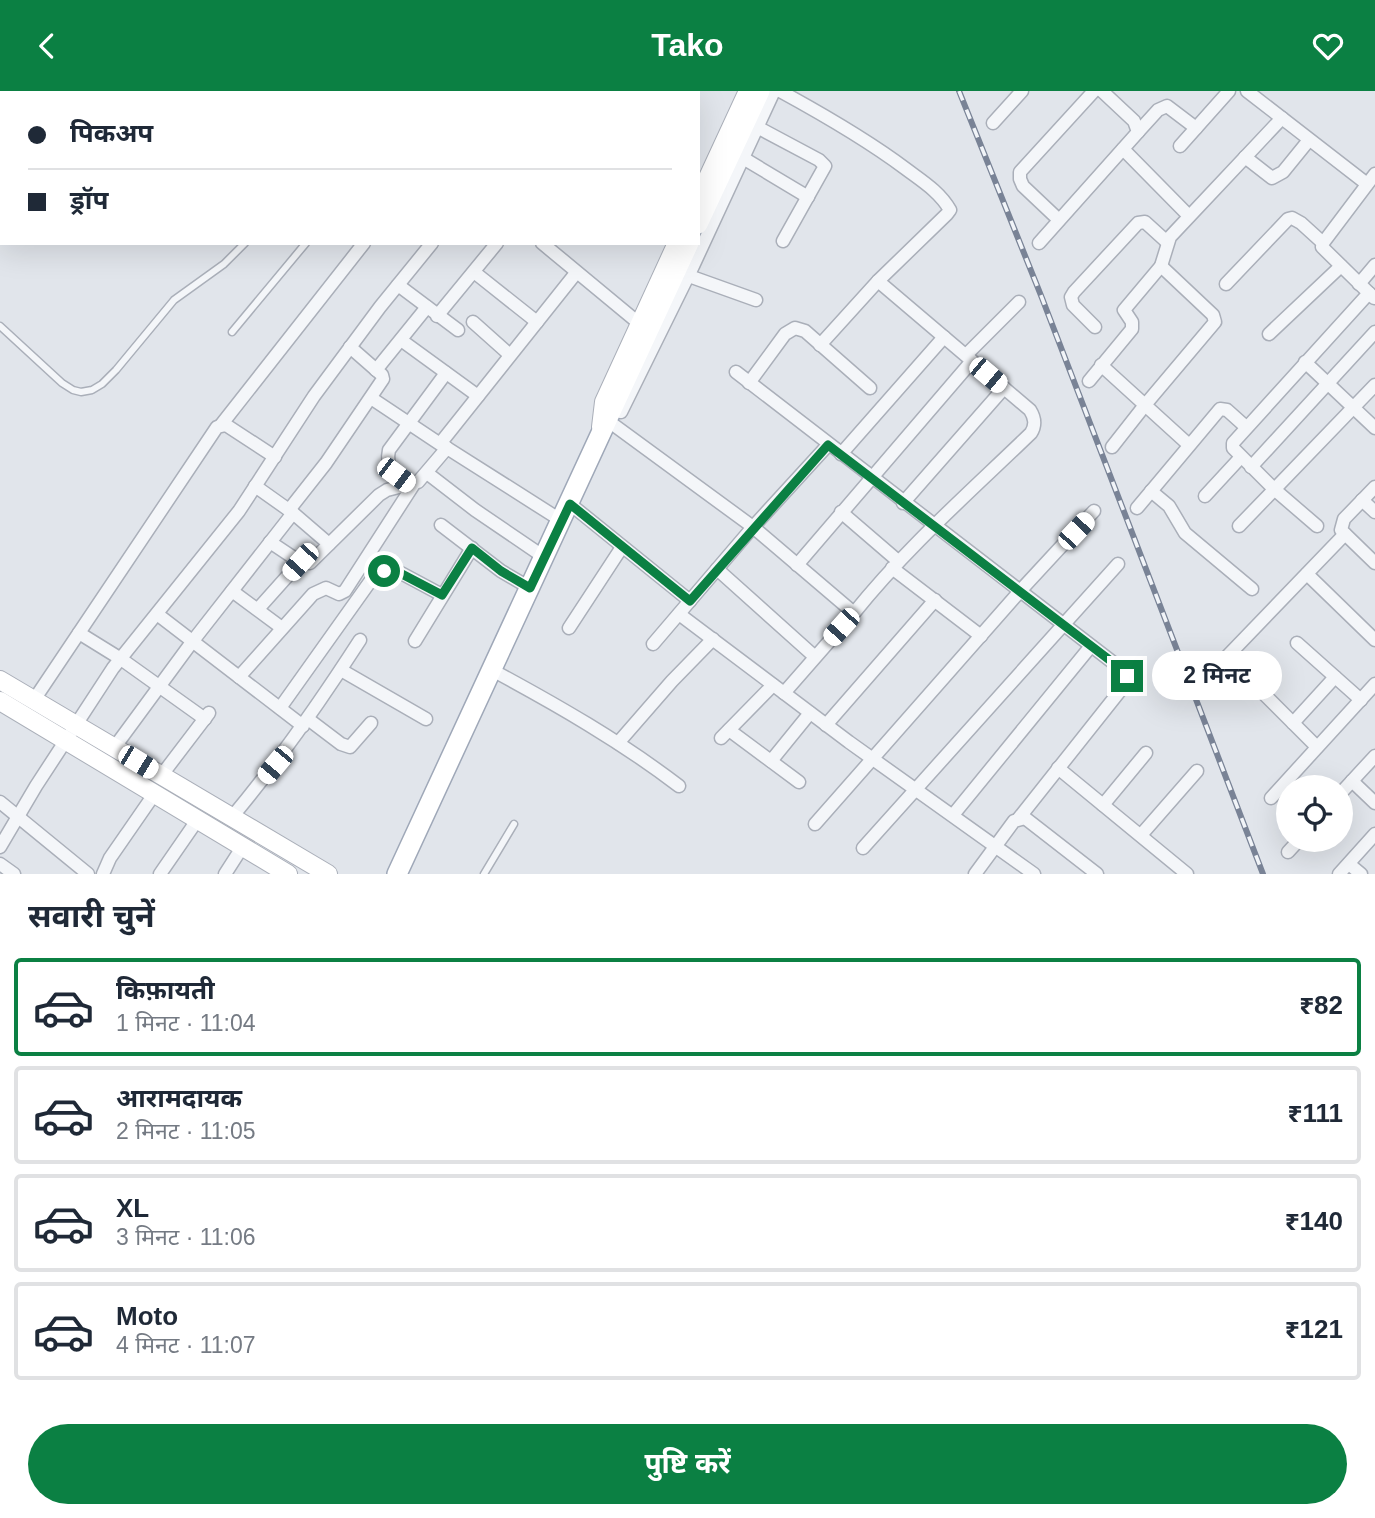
<!DOCTYPE html>
<html lang="hi">
<meta charset="utf-8">
<style>
body{margin:0;font-family:Arial,"Noto Sans Devanagari",sans-serif;background:#f6f6f7;color:#1f2937;height:100vh;display:flex;flex-direction:column;font-size:26px;white-space:nowrap}
*{box-sizing:border-box;margin:0}
p{font-size:23px;color:#747a83}
.icon{flex:none;width:38px;height:38px;fill:none;stroke:currentColor;stroke-width:2;stroke-linecap:round;stroke-linejoin:round}
.map{position:relative;height:783px;overflow:hidden}
.drawer{display:flex;flex-direction:column;background:#fff;flex:1}
.drawer>*{flex:none}
.hud{position:absolute;left:0px;top:0px;width:700px;height:154px;box-shadow:0 7px 28px #0002;display:grid;align-content:center;height:154px;padding:0 28px;background:#fff}
.buttons{position:absolute;left:1276px;top:684px;display:grid;gap:14px}
.buttons a{display:grid;place-items:center;width:77px;height:77px;border-radius:50%;background:#fff;box-shadow:0 7px 28px #0002;font-size:35px}
.end{position:absolute;width:32px;height:32px;margin:-16px;border:9px solid #0b8043;background:#fff;box-shadow:0 0 0 4px #fff}
.from{border-radius:50%}
.bubble{position:absolute;height:49px;border-radius:24px;background:#fff;box-shadow:0 7px 28px #0002;font-size:23px;font-weight:700;line-height:49px;text-align:center}
.car{position:absolute;width:21px;height:42px;margin:-21px -10px;border-radius:9px;box-shadow:0 0 5px 2px #0007;background:linear-gradient(#fff 24%,#345 0 40%,#fff 0 76%,#345 0 86%,#fff 0)}
.hud b{display:flex;align-items:center;gap:24px;height:66px;font-size:26px}
.hud b+b{border-top:2px solid #e0e1e3}
.hud i{width:18px;height:18px;background:#1f2937}
ul{padding:0;list-style:none}
li{display:flex;align-items:center;gap:21px;height:98px;margin:0 14px 10px;padding:0 14px;border:4px solid #e0e1e3;border-radius:7px}
li div{flex:1}
li b{display:block;font-size:26px}
li em{font-style:normal;font-weight:700}
li.selected{border-color:#0b8043}
li>.icon{width:63px;height:63px;stroke-width:1.5}
h2{padding:0 28px;font-size:32px;line-height:84px}
.button{display:flex;gap:14px;margin-top:auto;padding:14px 28px}
.button a{flex:1;height:80px;border-radius:42px;background:#0b8043;color:#fff;font-size:28px;font-weight:700;line-height:80px;text-align:center}
header{display:flex;justify-content:space-between;align-items:center;height:91px;padding:0 28px;background:#0b8043;color:#fff;font-size:32px;font-weight:700}
.map>svg:first-child{display:block}
</style>
<header><svg class="icon" aria-label="back" viewBox="0 0 24 24"><path d="M15 5l-7 7 7 7"/></svg>Tako<svg class="icon" aria-label="heart" viewBox="0 0 24 24"><path d="M12 20l-8-8c-3-5 5-10 8-4 3-6 11-1 8 4z"/></svg></header>
<div class="map">
<svg width="1375" height="783" viewBox="0 0 1375 783">
<rect width="100%" height="100%" fill="#e1e5eb"/>
<g fill="none" stroke-linecap="round" stroke-linejoin="round">
<g stroke="#aaafb9" stroke-width="9">
<g id="lane">
<path d="M176,0L179,2"/>
<path d="M0,97L2,95"/>
<path d="M0,235L62,292L73,299L81,301L92,299L102,293L116,279L174,209L224,173L245,152"/>
<path d="M232,241L306,152"/>
<path d="M484,783L514,733"/>
</g>
</g>
<g stroke="#aaafb9" stroke-width="15">
<g id="street">
<path d="M351,0L353,2"/>
<path d="M780,0C824,24 866,48 906,78C922,90 940,101 950,119L947,123L878,190L820,254"/>
<path d="M1247,0L1367,93"/>
<path d="M464,2L465,0"/>
<path d="M549,2L551,0"/>
<path d="M615,2L616,0"/>
<path d="M993,32L1022,0"/>
<path d="M757,36L819,69L825,75L783,150"/>
<path d="M1138,41L1158,19L1167,15L1196,37"/>
<path d="M1180,55L1229,0"/>
<path d="M1123,58L1189,125"/>
<path d="M1245,66L1272,87L1283,81L1309,49"/>
<path d="M743,67L808,106"/>
<path d="M1059,129L1023,95L1020,88V81L1094,0"/>
<path d="M542,152L641,234"/>
<path d="M1039,152L1138,41L1134,30L1102,0"/>
<path d="M474,181L537,231"/>
<path d="M689,185L756,209"/>
<path d="M1226,193L1288,128L1292,127L1301,132L1323,152"/>
<path d="M1359,193L1375,174"/>
<path d="M398,194L458,239"/>
<path d="M1374,207L1322,156L1323,152L1375,83"/>
<path d="M437,225L497,152"/>
<path d="M473,231L510,264"/>
<path d="M1095,236L1073,214L1071,206L1074,201L1138,132L1145,131L1167,151"/>
<path d="M1269,243L1341,175"/>
<path d="M401,249L478,305"/>
<path d="M966,264L1019,211"/>
<path d="M1305,271L1375,337"/>
<path d="M1101,274L1189,354"/>
<path d="M376,279L427,216"/>
<path d="M736,281L1124,580L1127,591L1123,596L1019,727"/>
<path d="M1089,290L1132,238V231L1124,219L1161,175L1170,146L1282,27"/>
<path d="M749,292L785,243L795,237L805,240L870,297"/>
<path d="M371,307L443,355"/>
<path d="M621,321L693,175L774,0"/>
<path d="M607,329L753,436L854,522L784,602L849,651L1034,783"/>
<path d="M221,334L364,152"/>
<path d="M1112,356L1145,314L1215,231L1213,224L1161,175"/>
<path d="M447,357L442,353L443,349L576,182"/>
<path d="M841,363L944,246"/>
<path d="M1251,376L1375,241"/>
<path d="M427,382L475,419L544,466"/>
<path d="M408,394C395,384 385,377 389,359L446,282"/>
<path d="M255,395L293,422L329,453"/>
<path d="M1375,396L1344,428L1341,439L1375,472"/>
<path d="M1151,400L1169,415L1185,442L1252,498"/>
<path d="M1205,405L1241,366"/>
<path d="M1362,409L1375,421"/>
<path d="M903,412L1004,297"/>
<path d="M570,413L690,510"/>
<path d="M1137,417L1220,318L1227,319L1246,336"/>
<path d="M289,419L326,372L383,288L382,284L350,256"/>
<path d="M841,421L898,470"/>
<path d="M441,434L501,480L530,497"/>
<path d="M1239,435L1375,294"/>
<path d="M1317,435L1274,398L1233,357V352L1369,202"/>
<path d="M270,451L300,471L310,472L379,404L387,399L418,391L447,357L562,430"/>
<path d="M797,474L972,270"/>
<path d="M373,476L399,481L442,504"/>
<path d="M892,477L981,545"/>
<path d="M717,478L814,565"/>
<path d="M1307,483L1375,549"/>
<path d="M232,500L282,537"/>
<path d="M258,518L300,471"/>
<path d="M854,522C907,456 970,401 1031,342C1036,334 1035,327 1030,319L878,190"/>
<path d="M157,523L303,635"/>
<path d="M679,523L784,602"/>
<path d="M569,537L622,456"/>
<path d="M79,542L121,568L205,628"/>
<path d="M415,550L472,457"/>
<path d="M1297,552L1361,609"/>
<path d="M653,553L753,436L828,354"/>
<path d="M1217,576L1345,443"/>
<path d="M341,579L426,628"/>
<path d="M492,579C557,614 620,650 679,695"/>
<path d="M239,586L313,503L326,497L339,503L345,500L414,393"/>
<path d="M1256,595L1317,656"/>
<path d="M34,609L217,336L226,334L275,366"/>
<path d="M280,617L379,478"/>
<path d="M308,628L341,653L350,656L371,632"/>
<path d="M1293,632L1335,586"/>
<path d="M826,634L935,509"/>
<path d="M729,639L799,691"/>
<path d="M721,647L773,594"/>
<path d="M618,652L672,590L713,548"/>
<path d="M114,657L192,551L293,422"/>
<path d="M771,670L810,622"/>
<path d="M1058,677L1187,783"/>
<path d="M161,685L209,622"/>
<path d="M1352,690L1375,712"/>
<path d="M1340,703L1375,665"/>
<path d="M1271,707L1375,593"/>
<path d="M0,711L88,783"/>
<path d="M1103,714L1146,662"/>
<path d="M953,724L1091,555"/>
<path d="M232,726C279,670 320,611 360,549"/>
<path d="M815,733L1021,499L1094,420"/>
<path d="M1141,744L1197,680"/>
<path d="M0,756L36,695L113,577L239,420L314,305L380,216L432,152"/>
<path d="M863,757L1118,473"/>
<path d="M1288,761L1299,749"/>
<path d="M0,773L14,783"/>
<path d="M1349,773L1361,783"/>
<path d="M103,783L110,767L155,702"/>
<path d="M160,783L198,728"/>
<path d="M225,783L243,755"/>
<path d="M975,783L1014,730L1025,727L1097,783"/>
<path d="M1339,783L1375,743"/>
</g>
</g>
<g stroke="#aaafb9" stroke-width="20">
<g id="secondary">
<path d="M698,108L748,0"/>
<path d="M601,336L604,311L677,152"/>
<path d="M0,589L328,783"/>
<path d="M0,610L288,783"/>
</g>
</g>
<g stroke="#9fa8b8" stroke-width="22">
<g id="primary">
<path d="M698,133L760,0"/>
<path d="M397,783L689,152"/>
</g>
</g>
<use href="#lane" stroke="#f4f6f9" stroke-width="6"/>
<use href="#street" stroke="#f4f6f9" stroke-width="12"/>
<use href="#secondary" stroke="#fff" stroke-width="18"/>
<use href="#primary" stroke="#fff" stroke-width="19"/>
<g stroke="#798396" stroke-width="6">
<path id="rail" d="M959,0L1042,207L1263,783"/>
</g>
<use href="#rail" stroke="#f1f4f8" stroke-width="3.5" stroke-dasharray="10" stroke-linecap="butt"/>
</g>
<g fill="none" stroke-linecap="round" stroke-linejoin="round">
<path stroke="#0b8043" stroke-width="9" d="M384,480L398,481L442,504L472,457L501,480L530,497L570,413L690,510L828,354L1124,580L1127,585"/>
</g>
</svg>
<div class="buttons">
<a><svg class="icon" aria-label="locate" viewBox="0 0 24 24"><circle cx="12" cy="12" r="6"/><path d="M12 2v4M12 18v4M2 12h4M18 12h4"/></svg></a>
</div>
<i class="end from" style="left:384px;top:480px"></i>
<i class="end" style="left:1127px;top:585px"></i>
<div class="bubble" style="left:1152px;top:560px;width:130px">2 मिनट</div>
<i class="car" style="left:988px;top:284px;rotate:130deg"></i>
<i class="car" style="left:396px;top:384px;rotate:127deg"></i>
<i class="car" style="left:1076px;top:440px;rotate:43deg"></i>
<i class="car" style="left:300px;top:471px;rotate:222deg"></i>
<i class="car" style="left:841px;top:536px;rotate:222deg"></i>
<i class="car" style="left:138px;top:671px;rotate:121deg"></i>
<i class="car" style="left:275px;top:674px;rotate:220deg"></i>
<div class="hud">
<b><i class="from"></i>पिकअप</b>
<b><i></i>ड्रॉप</b>
</div>
</div>
<section class="drawer">
<h2>सवारी चुनें</h2>
<ul>
<li class="selected"><svg class="icon" aria-label="car" viewBox="0 0 24 24"><path d="M5 17H2v-5l4-1 3-4h7l3 4 3 1v5h-3M9 17h6M6 11h13"/><circle cx="7" cy="17" r="2"/><circle cx="17" cy="17" r="2"/></svg><div><b>किफ़ायती</b><p>1 मिनट · 11:04</p></div><em>₹82</em></li>
<li><svg class="icon" aria-label="car" viewBox="0 0 24 24"><path d="M5 17H2v-5l4-1 3-4h7l3 4 3 1v5h-3M9 17h6M6 11h13"/><circle cx="7" cy="17" r="2"/><circle cx="17" cy="17" r="2"/></svg><div><b>आरामदायक</b><p>2 मिनट · 11:05</p></div><em>₹111</em></li>
<li><svg class="icon" aria-label="car" viewBox="0 0 24 24"><path d="M5 17H2v-5l4-1 3-4h7l3 4 3 1v5h-3M9 17h6M6 11h13"/><circle cx="7" cy="17" r="2"/><circle cx="17" cy="17" r="2"/></svg><div><b>XL</b><p>3 मिनट · 11:06</p></div><em>₹140</em></li>
<li><svg class="icon" aria-label="car" viewBox="0 0 24 24"><path d="M5 17H2v-5l4-1 3-4h7l3 4 3 1v5h-3M9 17h6M6 11h13"/><circle cx="7" cy="17" r="2"/><circle cx="17" cy="17" r="2"/></svg><div><b>Moto</b><p>4 मिनट · 11:07</p></div><em>₹121</em></li>
</ul>
<div class="button"><a>पुष्टि करें</a></div>
</section>
